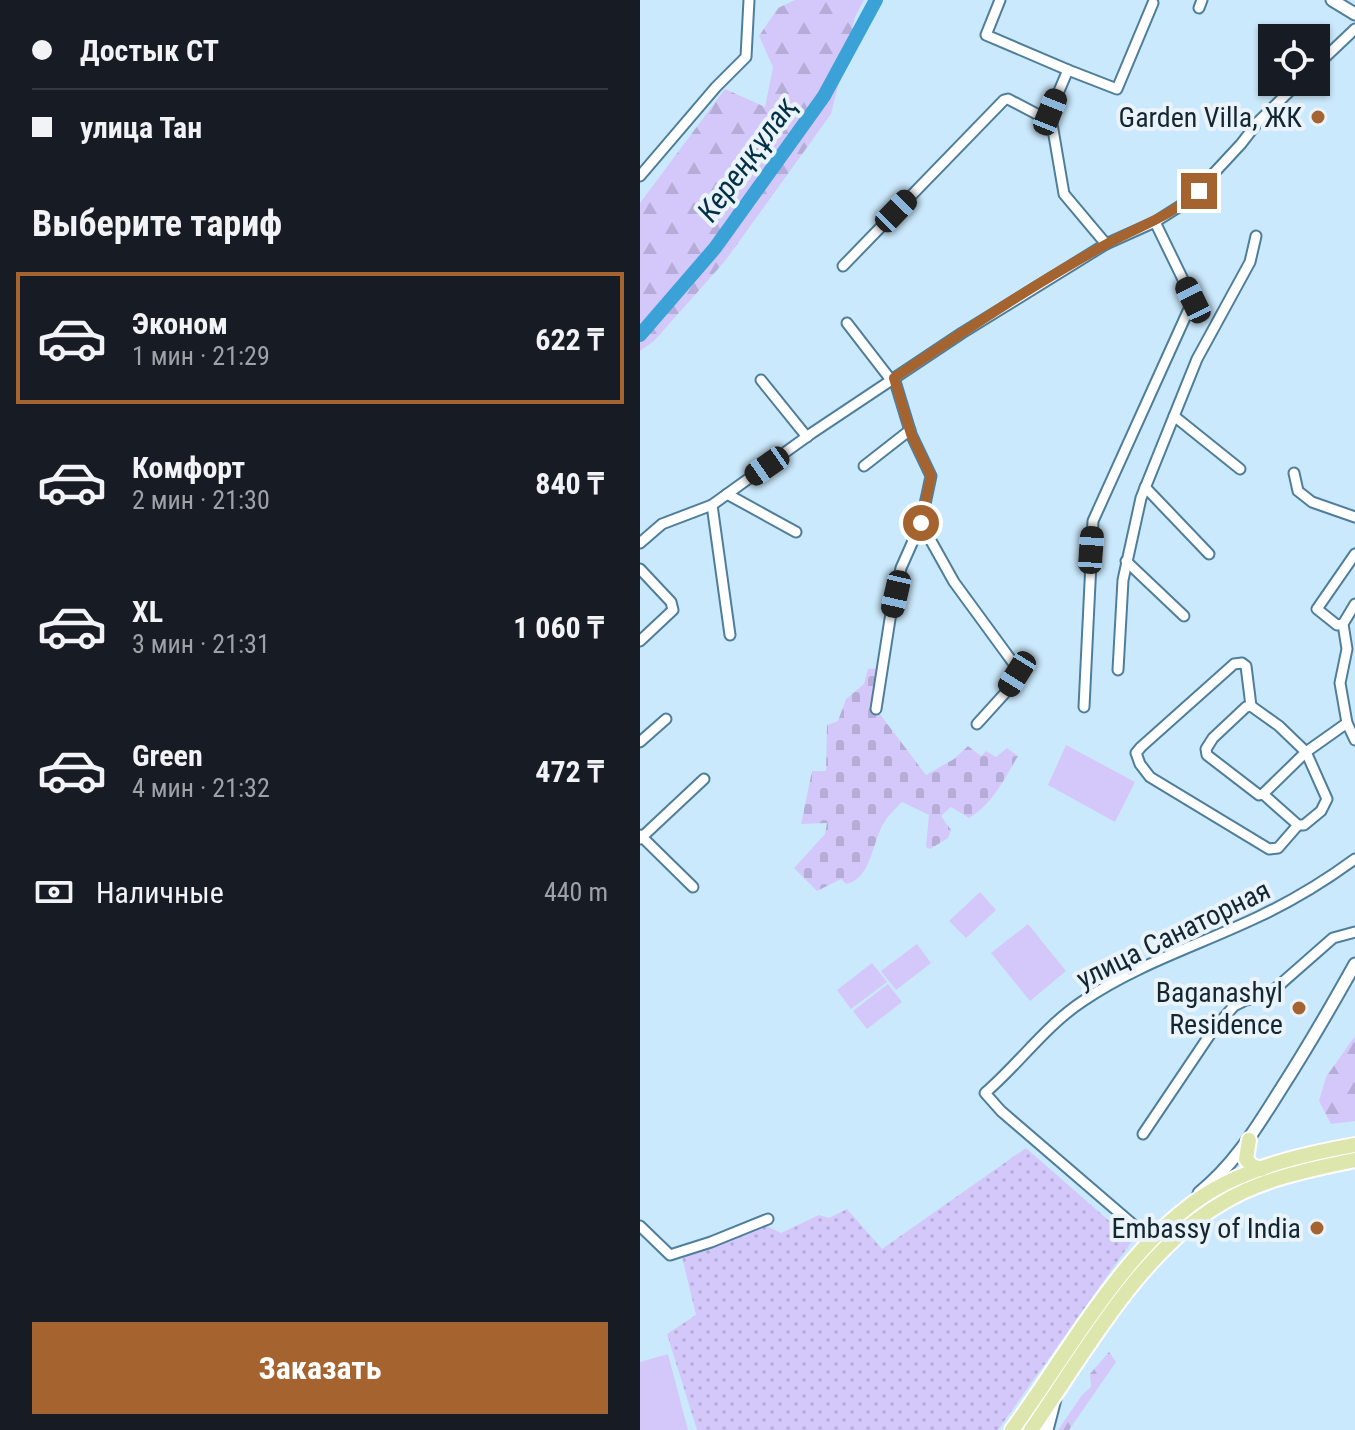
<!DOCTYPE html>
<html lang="ru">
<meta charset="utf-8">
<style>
body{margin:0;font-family:"Roboto Condensed",sans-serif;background:#20242c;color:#f1f3f6;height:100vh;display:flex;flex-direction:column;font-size:30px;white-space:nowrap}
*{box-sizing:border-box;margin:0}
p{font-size:26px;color:#9ea1a6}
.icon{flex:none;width:44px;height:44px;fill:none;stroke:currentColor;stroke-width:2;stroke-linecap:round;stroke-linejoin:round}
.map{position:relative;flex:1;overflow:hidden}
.panel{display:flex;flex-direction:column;background:#171b24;width:640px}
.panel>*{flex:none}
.guide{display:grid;align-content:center;height:176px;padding:0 32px;background:#171b24}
.buttons{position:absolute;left:618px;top:24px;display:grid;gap:16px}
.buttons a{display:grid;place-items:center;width:72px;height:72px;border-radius:0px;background:#171b24;box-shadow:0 2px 6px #0004;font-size:40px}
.end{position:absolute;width:36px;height:36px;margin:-18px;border:10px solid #a56330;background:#fff;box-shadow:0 0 0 4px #fff}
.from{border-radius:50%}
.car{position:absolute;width:24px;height:48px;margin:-24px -12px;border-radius:10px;box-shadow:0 0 6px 2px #0007;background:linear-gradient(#222 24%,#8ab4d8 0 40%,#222 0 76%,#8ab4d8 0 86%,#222 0)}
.guide b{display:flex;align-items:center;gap:28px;height:76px;font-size:30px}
.guide b+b{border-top:2px solid #363941}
.guide i{width:20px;height:20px;background:#f1f3f6}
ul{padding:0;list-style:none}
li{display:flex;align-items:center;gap:24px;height:132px;margin:0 16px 12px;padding:0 16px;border:4px solid transparent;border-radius:0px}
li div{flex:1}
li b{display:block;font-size:30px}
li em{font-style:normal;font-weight:700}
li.active{border-color:#a56330}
li>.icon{width:72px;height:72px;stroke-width:1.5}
h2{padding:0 32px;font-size:36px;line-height:96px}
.pay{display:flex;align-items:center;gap:20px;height:88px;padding:0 32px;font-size:30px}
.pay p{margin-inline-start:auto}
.primary-button{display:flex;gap:16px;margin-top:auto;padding:16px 32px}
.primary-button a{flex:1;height:92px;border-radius:0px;background:#a56330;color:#fff;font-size:32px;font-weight:700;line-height:92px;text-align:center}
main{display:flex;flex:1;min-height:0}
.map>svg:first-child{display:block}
</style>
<main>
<section class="panel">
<div class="guide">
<b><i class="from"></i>Достык СТ</b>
<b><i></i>улица Тан</b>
</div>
<h2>Выберите тариф</h2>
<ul>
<li class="active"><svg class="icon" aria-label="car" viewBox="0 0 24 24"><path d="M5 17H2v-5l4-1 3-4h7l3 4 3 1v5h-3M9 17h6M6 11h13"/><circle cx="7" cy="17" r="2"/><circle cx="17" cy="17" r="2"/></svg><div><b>Эконом</b><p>1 мин · 21:29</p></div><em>622 ₸</em></li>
<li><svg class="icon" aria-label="car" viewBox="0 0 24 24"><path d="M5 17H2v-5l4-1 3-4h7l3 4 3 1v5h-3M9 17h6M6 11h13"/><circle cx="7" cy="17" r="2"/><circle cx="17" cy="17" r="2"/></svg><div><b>Комфорт</b><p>2 мин · 21:30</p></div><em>840 ₸</em></li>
<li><svg class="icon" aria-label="car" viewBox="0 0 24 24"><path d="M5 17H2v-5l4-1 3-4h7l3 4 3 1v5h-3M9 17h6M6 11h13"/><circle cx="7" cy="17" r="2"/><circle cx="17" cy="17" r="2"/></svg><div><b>XL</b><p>3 мин · 21:31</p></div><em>1 060 ₸</em></li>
<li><svg class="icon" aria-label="car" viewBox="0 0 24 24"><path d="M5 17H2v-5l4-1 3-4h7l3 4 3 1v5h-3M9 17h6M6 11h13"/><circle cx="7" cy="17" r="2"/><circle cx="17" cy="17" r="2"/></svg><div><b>Green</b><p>4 мин · 21:32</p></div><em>472 ₸</em></li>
</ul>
<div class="pay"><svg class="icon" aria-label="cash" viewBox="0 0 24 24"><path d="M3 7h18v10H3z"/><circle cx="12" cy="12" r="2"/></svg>Наличные<p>440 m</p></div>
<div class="primary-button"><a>Заказать</a></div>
</section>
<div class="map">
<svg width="715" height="1430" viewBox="0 0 715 1430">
<defs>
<pattern id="grass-dots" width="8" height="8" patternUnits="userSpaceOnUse" patternTransform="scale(2)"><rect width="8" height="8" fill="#d4c8fb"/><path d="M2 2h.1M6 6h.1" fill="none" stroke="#b5acd8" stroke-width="1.8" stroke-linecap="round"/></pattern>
<pattern id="forest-firs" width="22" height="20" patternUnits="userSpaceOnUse" patternTransform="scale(2)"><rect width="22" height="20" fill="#d4c8fb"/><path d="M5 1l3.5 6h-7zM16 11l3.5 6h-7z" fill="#b5acd8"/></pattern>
<pattern id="cemetery-stones" width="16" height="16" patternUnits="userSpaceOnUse" patternTransform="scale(2)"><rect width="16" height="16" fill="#d4c8fb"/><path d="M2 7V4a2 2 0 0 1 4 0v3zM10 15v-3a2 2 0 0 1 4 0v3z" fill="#b5acd8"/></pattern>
</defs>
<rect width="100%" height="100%" fill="#cbe9fc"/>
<path fill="url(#grass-dots)" d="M386,1148L492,1241L358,1430H57L27,1334L56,1315L42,1257L127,1226L141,1233L179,1215L189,1218L207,1209L242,1249Z"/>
<g fill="url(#forest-firs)">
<path d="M155,0H224L215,17L191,114L85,261L14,341L0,351V203L85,89L125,107L133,67L119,36L138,8Z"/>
<path d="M715,1036V1121L691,1124L679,1101L686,1077Z"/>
<path d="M469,1352L476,1362L429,1430H418L442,1395L451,1387L450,1374Z"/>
</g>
<path fill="url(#cemetery-stones)" d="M242,668L236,709L286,775L314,759L328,746L341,756L346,751L356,757L367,748L378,756C364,779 353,804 329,818L311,807L301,816L311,830L308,838L290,849L286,847L289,815L262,802C256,808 249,815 245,821C232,840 232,879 206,884L201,879L177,891L154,868L185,834L187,823L161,824L172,771H186L187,725L198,721L206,699L224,684L228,669Z"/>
<g fill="#d4c8fb">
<path d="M426,745L495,782L475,822L408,785Z"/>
<path d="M340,892L356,910L326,938L309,921Z"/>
<path d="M388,924L426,971L390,1001L351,953Z"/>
<path d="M277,944L291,963L256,990L241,971Z"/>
<path d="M232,963L247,982L211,1009L197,990Z"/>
<path d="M248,984L262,1002L227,1029L213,1011Z"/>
<path d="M28,1354L48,1430H0V1362Z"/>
</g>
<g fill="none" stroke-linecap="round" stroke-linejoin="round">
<path stroke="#3ba2d8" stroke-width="14" d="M0,335L75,248L184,96L236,0"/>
<g stroke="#4e7e9b" stroke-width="13">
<g id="minor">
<path d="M360,0L346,35L428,70L410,112L424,194L466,244"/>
<path d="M559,8L562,0"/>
<path d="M676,66L715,29"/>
<path d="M428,70L477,89L513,3"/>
<path d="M0,176L76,87L106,57L109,0"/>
<path d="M203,266L364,100L368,99L412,122"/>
<path d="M207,323L251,380"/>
<path d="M121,380L167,437"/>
<path d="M534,416L600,469"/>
<path d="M224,466L270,430"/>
<path d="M654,473L658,491L672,502L715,517"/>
<path d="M505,487L569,554"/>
<path d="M87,494L156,532"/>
<path d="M281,523L314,582L374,664L377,674L366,692L337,724"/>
<path d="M0,543L22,524L72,505"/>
<path d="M486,561L544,616"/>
<path d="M0,569L31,602L33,610L0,641"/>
<path d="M715,604L703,624L707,649L700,683L707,723L715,740"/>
<path d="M703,624L697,625L677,609L715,554"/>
<path d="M90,635L72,505L172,433L322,333L466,244L515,222L548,201L601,144L618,122L659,82"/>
<path d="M478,670L483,580L501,498L557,359L610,262L616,236"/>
<path d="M611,706L606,666L602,663L594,664L501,747L496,753L500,764L510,777L629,849L638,848L658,825"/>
<path d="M611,706L639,726L666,752L623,794L619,795L567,755L566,749L573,738L606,707Z"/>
<path d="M444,707L453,521L553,300L515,222"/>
<path d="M236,709L250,619L261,568L281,523L291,476L271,434L254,378"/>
<path d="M0,742L26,719"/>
<path d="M623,794L658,825H664L681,811L687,799L666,752L707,723"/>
<path d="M0,835L53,887"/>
<path d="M0,839L64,779"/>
<path d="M503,1134L573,1030L594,1006L606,1000L627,996L693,938L715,932"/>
<path d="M0,1226L30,1255L71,1242L128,1219"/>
<path d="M511,1240L361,1111L345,1093C379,1064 405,1026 443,1001C497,964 562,944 620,916C654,900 685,881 715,859"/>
</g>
</g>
<g stroke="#4e7e9b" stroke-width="15">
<g id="tertiary">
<path d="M692,0L715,14"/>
<path d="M559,1193C594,1165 615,1130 639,1092C666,1050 691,1007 715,964"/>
<path d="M407,1430L415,1399"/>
</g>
</g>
<g stroke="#fff" stroke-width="18">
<g id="primary">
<path d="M609,1140L606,1159L612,1166L621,1169"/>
<path d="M372,1430C431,1350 495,1227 586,1183C626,1163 671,1153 715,1145"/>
<path d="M391,1430C445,1353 499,1252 582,1203C621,1179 671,1169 715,1160"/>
</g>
</g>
<use href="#minor" stroke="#fff" stroke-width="9"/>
<use href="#tertiary" stroke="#fff" stroke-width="11"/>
<use href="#primary" stroke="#dde6ac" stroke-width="14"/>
</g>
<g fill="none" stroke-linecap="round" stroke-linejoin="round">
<path stroke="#a56330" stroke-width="10" d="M281,523L291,476L271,434L254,378C323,332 391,286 463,246C498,226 527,219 559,191"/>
</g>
<g fill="#a56330" stroke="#e9f3f9" stroke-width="3">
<circle cx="678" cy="117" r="8"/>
<circle cx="659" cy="1008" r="8"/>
<circle cx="677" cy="1228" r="8"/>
</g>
<g text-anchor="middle" stroke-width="8" stroke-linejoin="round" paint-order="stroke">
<g font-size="28" fill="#132733" stroke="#e9f3f9" text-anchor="end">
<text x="662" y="127">Garden Villa, ЖК</text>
<text x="643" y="1002">Baganashyl<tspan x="643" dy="32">Residence</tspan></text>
<text x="661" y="1238">Embassy of India</text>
</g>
<g font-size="28" fill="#132733" stroke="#e9f3f9">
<text transform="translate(533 934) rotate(-26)" y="10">улица Санаторная</text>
</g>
<g font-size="30" font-style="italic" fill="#023046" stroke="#e9f3f9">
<text transform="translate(107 159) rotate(-54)" y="10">Кереңқұлақ</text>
</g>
</g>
</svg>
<div class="buttons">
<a><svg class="icon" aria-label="locate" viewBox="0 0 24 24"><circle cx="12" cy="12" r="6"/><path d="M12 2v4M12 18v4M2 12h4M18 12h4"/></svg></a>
</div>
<i class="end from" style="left:281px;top:523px"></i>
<i class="end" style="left:559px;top:191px"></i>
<i class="car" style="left:410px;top:112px;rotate:22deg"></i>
<i class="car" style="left:256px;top:211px;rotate:44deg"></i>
<i class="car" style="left:553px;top:300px;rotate:334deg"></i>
<i class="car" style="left:127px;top:466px;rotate:235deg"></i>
<i class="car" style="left:451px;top:550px;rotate:4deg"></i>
<i class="car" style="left:256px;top:594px;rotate:193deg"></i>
<i class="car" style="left:377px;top:674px;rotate:212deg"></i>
</div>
</main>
